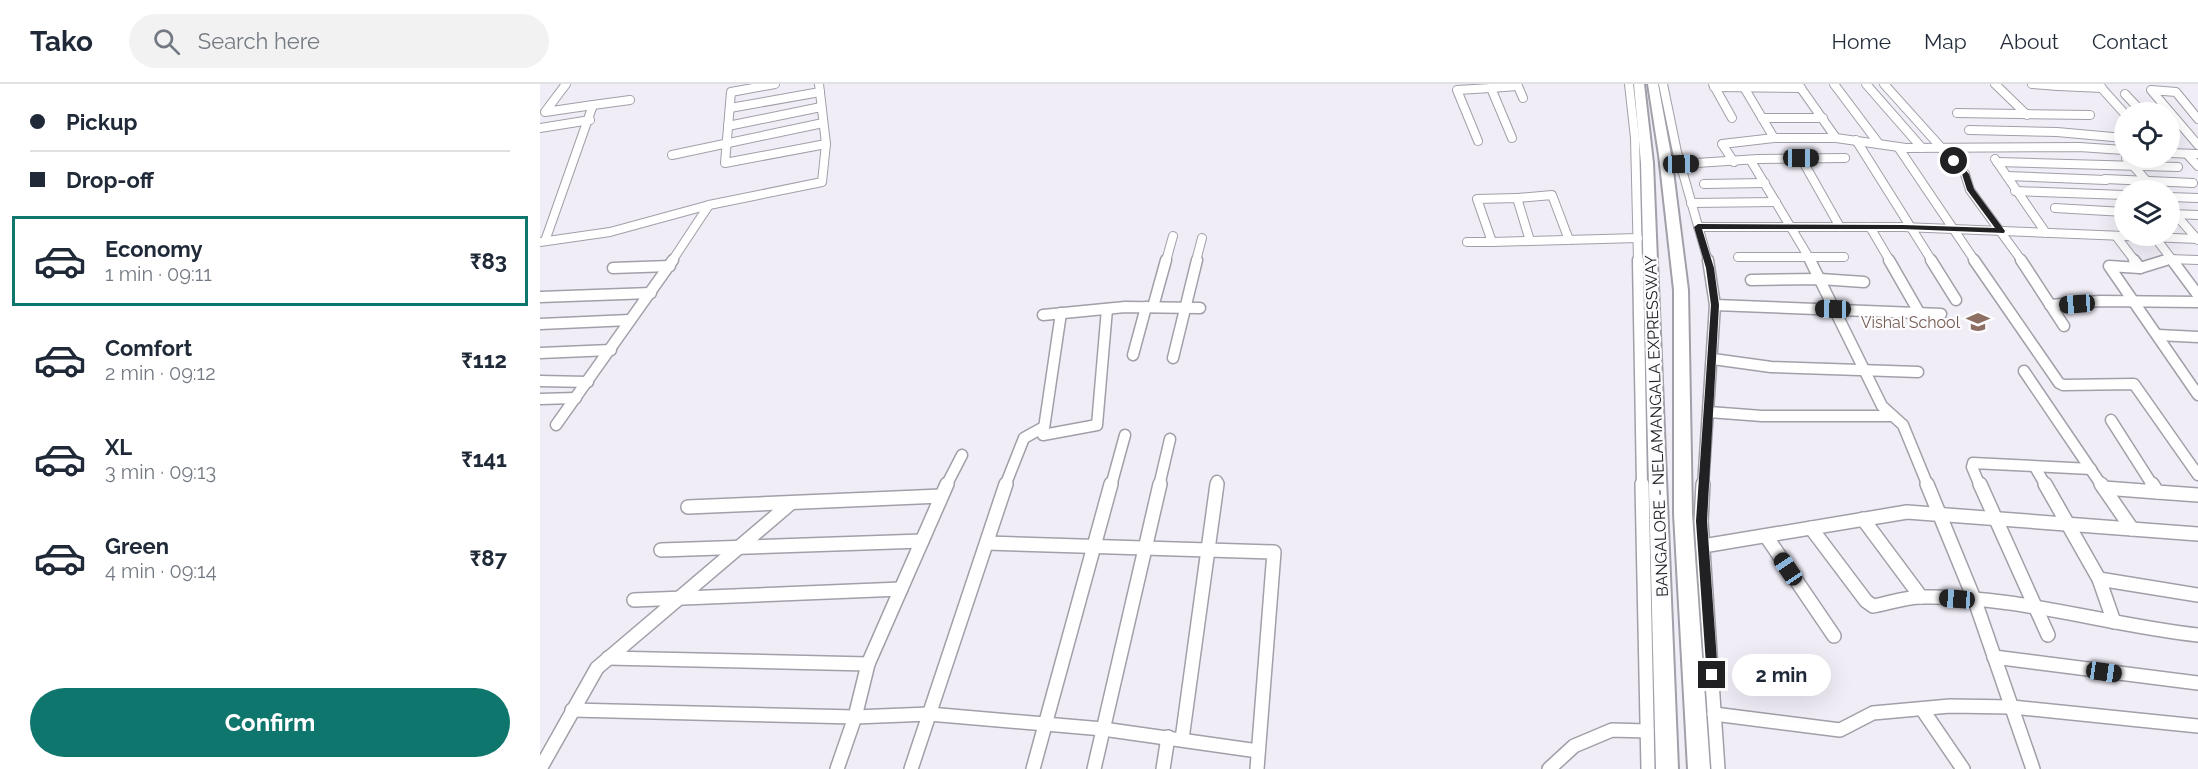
<!DOCTYPE html>
<meta charset="utf-8">
<style>
body{margin:0;font-family:Raleway,sans-serif;background:#f2f2f3;color:#1f2937;height:100vh;display:flex;flex-direction:column;font-size:22px;white-space:nowrap}
*{box-sizing:border-box;margin:0}
p{font-size:20px;color:#747a83}
.icon{flex:none;width:33px;height:33px;fill:none;stroke:currentColor;stroke-width:2;stroke-linecap:round;stroke-linejoin:round}
.map{position:relative;flex:1;overflow:hidden}
.panel{display:flex;flex-direction:column;background:#fff;width:540px}
.panel>*{flex:none}
.banner{display:grid;align-content:center;height:132px;padding:0 30px;background:#fff}
.buttons{position:absolute;left:1574px;top:18px;display:grid;gap:12px}
.buttons a{display:grid;place-items:center;width:66px;height:66px;border-radius:50%;background:#fff;box-shadow:0 6px 24px #0002;font-size:30px}
.end{position:absolute;width:27px;height:27px;margin:-14px;border:8px solid #212023;background:#fff;box-shadow:0 0 0 3px #fff}
.from{border-radius:50%}
.bubble{position:absolute;height:42px;border-radius:21px;background:#fff;box-shadow:0 6px 24px #0002;font-size:20px;font-weight:700;line-height:42px;text-align:center}
.car{position:absolute;width:18px;height:36px;margin:-18px -9px;border-radius:8px;box-shadow:0 0 4px 2px #0007;background:linear-gradient(#222 24%,#8ab4d8 0 40%,#222 0 76%,#8ab4d8 0 86%,#222 0)}
.banner b{display:flex;align-items:center;gap:21px;height:57px;font-size:22px}
.banner b+b{border-top:2px solid #e0e1e3}
.banner i{width:15px;height:15px;background:#1f2937}
ul{padding:0;list-style:none}
li{display:flex;align-items:center;gap:18px;height:90px;margin:0 12px 9px;padding:0 18px;border:3px solid transparent;border-radius:0px}
li div{flex:1}
li b{display:block;font-size:22px}
li em{font-style:normal;font-weight:700}
li.current{border-color:#0f766e}
li>.icon{width:54px;height:54px;stroke-width:1.5}
.cta{display:flex;gap:12px;margin-top:auto;padding:12px 30px}
.cta a{flex:1;height:69px;border-radius:36px;background:#0f766e;color:#fff;font-size:24px;font-weight:700;line-height:69px;text-align:center}
header{display:flex;align-items:center;gap:36px;box-sizing:border-box;height:84px;padding:0 30px;background:#fff;border-bottom:2px solid #e0e1e3}
header strong{font-size:28px}
nav{display:flex;gap:33px;margin-inline-start:auto;font-size:21px}
.search{width:420px;height:54px;background:#f2f2f3;display:flex;align-items:center;gap:15px;box-sizing:border-box;padding:0 21px;border-radius:33px;color:#747a83;font-size:22px}
main{display:flex;flex:1;min-height:0}
.map>svg:first-child{display:block}
</style>
<header>
<strong>Tako</strong>
<div class="search"><svg class="icon" aria-label="search" viewBox="0 0 24 24"><circle cx="10" cy="10" r="6"/><path d="M15 15l6 6"/></svg>Search here</div>
<nav><a>Home</a><a>Map</a><a>About</a><a>Contact</a></nav>
</header>
<main>
<section class="panel">
<div class="banner">
<b><i class="from"></i>Pickup</b>
<b><i></i>Drop-off</b>
</div>
<ul>
<li class="current"><svg class="icon" aria-label="car" viewBox="0 0 24 24"><path d="M5 17H2v-5l4-1 3-4h7l3 4 3 1v5h-3M9 17h6M6 11h13"/><circle cx="7" cy="17" r="2"/><circle cx="17" cy="17" r="2"/></svg><div><b>Economy</b><p>1 min · 09:11</p></div><em>₹83</em></li>
<li><svg class="icon" aria-label="car" viewBox="0 0 24 24"><path d="M5 17H2v-5l4-1 3-4h7l3 4 3 1v5h-3M9 17h6M6 11h13"/><circle cx="7" cy="17" r="2"/><circle cx="17" cy="17" r="2"/></svg><div><b>Comfort</b><p>2 min · 09:12</p></div><em>₹112</em></li>
<li><svg class="icon" aria-label="car" viewBox="0 0 24 24"><path d="M5 17H2v-5l4-1 3-4h7l3 4 3 1v5h-3M9 17h6M6 11h13"/><circle cx="7" cy="17" r="2"/><circle cx="17" cy="17" r="2"/></svg><div><b>XL</b><p>3 min · 09:13</p></div><em>₹141</em></li>
<li><svg class="icon" aria-label="car" viewBox="0 0 24 24"><path d="M5 17H2v-5l4-1 3-4h7l3 4 3 1v5h-3M9 17h6M6 11h13"/><circle cx="7" cy="17" r="2"/><circle cx="17" cy="17" r="2"/></svg><div><b>Green</b><p>4 min · 09:14</p></div><em>₹87</em></li>
</ul>
<div class="cta"><a>Confirm</a></div>
</section>
<div class="map">
<svg width="1658" height="685" viewBox="0 0 1658 685">
<rect width="100%" height="100%" fill="#f0edf7"/>
<g fill="none" stroke-linecap="round" stroke-linejoin="round">
<g stroke="#a19fa8" stroke-width="10">
<g id="minor-far2">
<path d="M235,0L191,8L185,79L286,60"/>
<path d="M977,0L983,14"/>
<path d="M1089,0L1095,54L1098,177"/>
<path d="M1123,0L1137,68L1168,177"/>
<path d="M1173,0L1192,34"/>
<path d="M1202,0L1234,54"/>
<path d="M1258,0L1296,54"/>
<path d="M1294,0L1339,60"/>
<path d="M1326,0L1382,64"/>
<path d="M1344,0L1425,90L1430,106L1482,177"/>
<path d="M1455,0L1487,31"/>
<path d="M1492,0L1518,2L1517,0"/>
<path d="M1558,0L1584,29"/>
<path d="M1518,2L1562,4"/>
<path d="M1174,3L1261,4"/>
<path d="M1585,10L1602,28"/>
<path d="M53,21L90,16"/>
<path d="M190,24L280,8"/>
<path d="M1417,29L1550,31"/>
<path d="M1222,34H1283"/>
<path d="M1658,35L1636,8L1611,6L1658,61"/>
<path d="M188,42L281,23"/>
<path d="M0,44L50,36"/>
<path d="M1429,46L1517,48L1584,54"/>
<path d="M972,54L951,4L977,2"/>
<path d="M1316,56L1392,177"/>
<path d="M938,57L917,6L951,4"/>
<path d="M1358,63L1435,177"/>
<path d="M1629,69L1658,70"/>
<path d="M1647,70L1658,82"/>
<path d="M132,71L283,39"/>
<path d="M1261,74L1300,143"/>
<path d="M1586,74L1615,106"/>
<path d="M1455,75L1506,149"/>
<path d="M1211,77L1271,177"/>
<path d="M1194,78L1182,60L1234,54H1296L1366,64L1539,63L1584,66"/>
<path d="M1457,78L1638,83"/>
<path d="M1141,80L1218,75L1305,74"/>
<path d="M1467,92L1566,96"/>
<path d="M1565,95L1653,99"/>
<path d="M1164,100L1225,99"/>
<path d="M1475,107L1584,111"/>
<path d="M1629,113L1658,114"/>
<path d="M977,114L1012,111L1029,156"/>
<path d="M977,114L990,157L952,158L937,115Z"/>
<path d="M1151,119L1236,118"/>
<path d="M1629,123L1658,156"/>
<path d="M1515,124L1584,128"/>
<path d="M1631,130L1658,131"/>
<path d="M1158,143H1363L1658,155"/>
<path d="M1330,143L1350,177"/>
<path d="M1576,152L1595,177"/>
<path d="M1614,152L1633,177"/>
<path d="M5,157L53,21L5,28L26,0"/>
<path d="M990,157L1098,154"/>
<path d="M0,158L70,148L169,121L282,98L286,60L279,0"/>
<path d="M927,158H952"/>
<path d="M1198,173H1304"/>
<path d="M132,177L169,121"/>
<path d="M626,177L633,152"/>
<path d="M656,177L662,154"/>
<path d="M1621,177L1629,175L1658,176"/>
</g>
</g>
<g stroke="#a19fa8" stroke-width="13">
<g id="minor-far1">
<path d="M1098,176L1102,402"/>
<path d="M1270,176L1342,322L1363,341L1388,402"/>
<path d="M1349,176L1380,230"/>
<path d="M1391,176L1416,216"/>
<path d="M1434,176L1519,299L1523,301L1594,300L1658,391"/>
<path d="M1481,176L1524,242"/>
<path d="M1594,176L1600,184"/>
<path d="M1626,176L1600,184L1569,182L1658,311"/>
<path d="M1632,176L1658,211"/>
<path d="M73,184L130,182"/>
<path d="M1211,196L1280,195L1324,198"/>
<path d="M0,213L111,209"/>
<path d="M1175,221L1401,230"/>
<path d="M1510,221L1560,217L1658,218"/>
<path d="M613,223L626,176"/>
<path d="M521,229L503,351L557,341L567,225"/>
<path d="M503,231L585,223L660,224"/>
<path d="M0,240L90,236"/>
<path d="M1618,251L1658,253"/>
<path d="M0,269L71,266"/>
<path d="M593,271L606,223"/>
<path d="M633,274L657,176"/>
<path d="M1173,275L1231,283L1378,288"/>
<path d="M1484,287L1562,402"/>
<path d="M0,297L48,298"/>
<path d="M0,315L36,314"/>
<path d="M1169,328L1222,332H1352"/>
<path d="M1571,336L1613,402"/>
<path d="M16,341L133,176"/>
<path d="M1495,383L1506,402"/>
<path d="M406,402L422,371"/>
<path d="M465,402L484,354L504,343"/>
<path d="M571,402L585,351"/>
<path d="M619,402L630,355"/>
<path d="M676,402L677,397"/>
<path d="M1163,402L1175,221L1168,176"/>
<path d="M1440,402L1432,383L1433,379L1551,385"/>
</g>
</g>
<g stroke="#a19fa8" stroke-width="16">
<g id="minor">
<path d="M1102,400L1108,685"/>
<path d="M1163,400L1161,437L1178,685"/>
<path d="M1387,400L1435,517L1493,685"/>
<path d="M1440,400L1508,551"/>
<path d="M1505,400L1559,495L1658,511"/>
<path d="M1561,400L1592,445"/>
<path d="M1612,400L1617,408L1658,411"/>
<path d="M1564,404L1617,408"/>
<path d="M148,423L401,412"/>
<path d="M1323,435L1381,513"/>
<path d="M1271,444L1326,517L1333,522C1349,519 1366,513 1382,513C1476,511 1566,541 1658,551"/>
<path d="M1226,452L1294,552"/>
<path d="M447,459L734,468L717,685"/>
<path d="M1163,462L1367,428L1658,450"/>
<path d="M121,466L382,457"/>
<path d="M1559,495L1574,538"/>
<path d="M94,516L361,505"/>
<path d="M1454,573L1658,599"/>
<path d="M68,574L328,580"/>
<path d="M1382,625L1423,685"/>
<path d="M32,626L315,633L389,630L563,645L718,667"/>
<path d="M1174,630L1300,646L1333,629L1410,622L1472,623L1658,642"/>
<path d="M642,655L677,400"/>
<path d="M0,685L57,584L251,419"/>
<path d="M297,685L315,633L328,580L407,400"/>
<path d="M371,685L466,400"/>
<path d="M493,685L571,400"/>
<path d="M554,685L620,400"/>
<path d="M623,685L628,653"/>
<path d="M1009,685L1034,662L1072,646L1107,647"/>
</g>
</g>
<g stroke="#a19fa8" stroke-width="4">
<g id="highway">
<path d="M1094,0H1104L1113,79L1138,685H1116L1101,79Z"/>
<path d="M1108,0H1118L1131,71L1148,206L1152,430L1170,685H1148L1134,430V206L1119,71Z"/>
</g>
</g>
<use href="#minor-far2" stroke="#fff" stroke-width="8"/>
<use href="#minor-far1" stroke="#fff" stroke-width="10"/>
<use href="#minor" stroke="#fff" stroke-width="13"/>
<use href="#highway" fill="#fff" fill-rule="evenodd"/>
</g>
<path fill="#212023" d="M1411,75H1416L1429,90L1434,105L1465,147L1464,149L1363,145H1162L1174,184L1179,221L1167,437L1178,591L1176,595H1167L1156,437L1171,221L1166,184L1154,143L1158,140L1363,141L1455,144L1427,106L1422,90Z"/>
<defs>
<g id="school-bare" transform="scale(1.8)"><path d="M0-5L7-2L0 1L-7-2ZM-4 1L0 2.5L4 1V4Q0 6-4 4Z" fill="#8d6e63" stroke="#fcfcfe" stroke-width="2.5" paint-order="stroke"/></g>
</defs>
<g fill-rule="evenodd">
<use href="#school-bare" x="1438" y="238"/>
</g>
<g text-anchor="middle" stroke-width="4.5" stroke-linejoin="round" paint-order="stroke">
<g font-size="16" fill="#785e54" stroke="#fcfcfe" text-anchor="end">
<text x="1420" y="244">Vishal School</text>
</g>
<g font-size="16" fill="#212023" stroke="#fcfcfe">
<text transform="translate(1116 342) rotate(-92)" y="6">BANGALORE - NELAMANGALA EXPRESSWAY</text>
</g>
</g>
</svg>
<div class="buttons">
<a><svg class="icon" aria-label="locate" viewBox="0 0 24 24"><circle cx="12" cy="12" r="6"/><path d="M12 2v4M12 18v4M2 12h4M18 12h4"/></svg></a>
<a><svg class="icon" aria-label="layers" viewBox="0 0 24 24"><path d="M12 4l9 5-9 5-9-5zM3 14l9 5 9-5"/></svg></a>
</div>
<i class="end from" style="left:1414px;top:77px"></i>
<i class="end" style="left:1172px;top:591px"></i>
<div class="bubble" style="left:1192px;top:570px;width:99px">2 min</div>
<i class="car" style="left:1261px;top:74px;rotate:90deg"></i>
<i class="car" style="left:1141px;top:80px;rotate:89deg"></i>
<i class="car" style="left:1537px;top:220px;rotate:266deg"></i>
<i class="car" style="left:1293px;top:225px;rotate:271deg"></i>
<i class="car" style="left:1248px;top:485px;rotate:326deg"></i>
<i class="car" style="left:1417px;top:515px;rotate:274deg"></i>
<i class="car" style="left:1564px;top:588px;rotate:98deg"></i>
</div>
</main>
